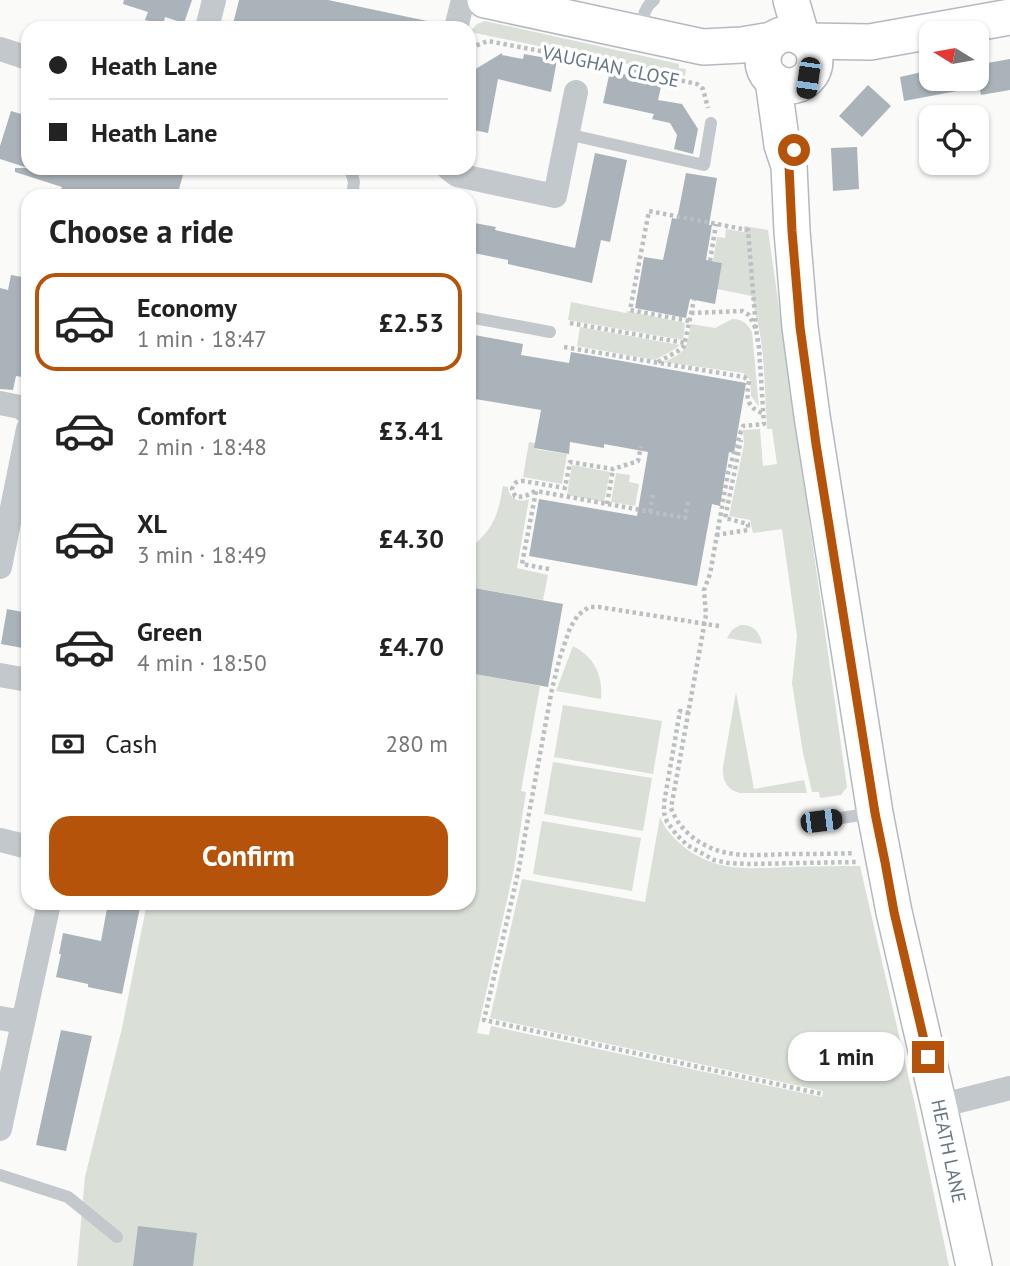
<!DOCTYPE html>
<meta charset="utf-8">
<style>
body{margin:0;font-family:"PT Sans",sans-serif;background:#f6f6f6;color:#222;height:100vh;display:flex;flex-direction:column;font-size:26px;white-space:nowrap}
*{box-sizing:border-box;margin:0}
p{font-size:23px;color:#767676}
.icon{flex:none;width:38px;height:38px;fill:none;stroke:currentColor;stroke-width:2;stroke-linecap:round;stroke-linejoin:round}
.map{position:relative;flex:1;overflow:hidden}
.details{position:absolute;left:21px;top:189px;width:455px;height:721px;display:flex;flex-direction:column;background:#fff;border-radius:21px;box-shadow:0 2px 5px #0004}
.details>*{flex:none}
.guide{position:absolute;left:21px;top:21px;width:455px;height:154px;border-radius:21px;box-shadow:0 2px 5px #0004;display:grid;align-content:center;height:154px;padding:0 28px;background:#fff}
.needle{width:46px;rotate:281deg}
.buttons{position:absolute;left:919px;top:21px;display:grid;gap:14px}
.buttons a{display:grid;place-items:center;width:70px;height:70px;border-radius:14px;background:#fff;box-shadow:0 2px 5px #0004;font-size:35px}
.end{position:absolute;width:32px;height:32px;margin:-16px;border:9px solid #b45309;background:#fff;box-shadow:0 0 0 4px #fff}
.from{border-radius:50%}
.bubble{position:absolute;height:49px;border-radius:21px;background:#fff;box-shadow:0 2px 5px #0004;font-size:23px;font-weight:700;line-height:49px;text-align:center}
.car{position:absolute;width:21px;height:42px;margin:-21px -10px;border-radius:9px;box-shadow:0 0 5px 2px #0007;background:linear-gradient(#222 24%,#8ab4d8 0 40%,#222 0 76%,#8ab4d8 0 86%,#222 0)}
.guide b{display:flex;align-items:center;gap:24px;height:66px;font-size:26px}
.guide b+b{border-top:2px solid #e0e0e0}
.guide i{width:18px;height:18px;background:#222}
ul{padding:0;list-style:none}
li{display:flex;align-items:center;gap:21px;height:98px;margin:0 14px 10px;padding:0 14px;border:4px solid transparent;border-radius:21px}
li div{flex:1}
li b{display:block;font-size:26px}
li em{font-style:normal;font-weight:700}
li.current{border-color:#b45309}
li>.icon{width:63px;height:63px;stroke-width:1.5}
h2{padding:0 28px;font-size:32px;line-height:84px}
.pay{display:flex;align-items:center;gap:18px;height:77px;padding:0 28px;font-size:26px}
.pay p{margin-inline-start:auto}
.action{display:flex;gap:14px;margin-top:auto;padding:14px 28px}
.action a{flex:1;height:80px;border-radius:21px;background:#b45309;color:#fff;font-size:28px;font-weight:700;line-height:80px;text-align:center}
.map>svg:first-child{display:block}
</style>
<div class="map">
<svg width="1010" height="1266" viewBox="0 0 1010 1266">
<rect width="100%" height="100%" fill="#fafaf8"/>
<g fill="#dadfd7">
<path d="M485,21L679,64V68L686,69L685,76L470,32L477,24Z"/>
<path d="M744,226L768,230L847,787L841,795L820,798L819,792H812L803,753L792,683L797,636L782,529L753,533L750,520L729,516L744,444L743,430L760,429L763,466L777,464L772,429H767C765,399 765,369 761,340C759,324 754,311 752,296L717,289L722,263L713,261L717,237L725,238L726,229L744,232Z"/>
<path d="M571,302L626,313L627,311L685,323L683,340L568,320Z"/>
<path d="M732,319C742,319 747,323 752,332L759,407L751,396L750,380L743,373L664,362C688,351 686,349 691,324L715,328Z"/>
<path d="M580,327L680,345L675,349L655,360L577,346Z"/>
<path d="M529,442L535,443V449L567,454L562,484L523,477Z"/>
<path d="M572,465L610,472L604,502L567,495Z"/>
<path d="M616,473L630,475L629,482L639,484L635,506L611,502Z"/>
<path d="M503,486L508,487C509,499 519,503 529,499L517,568L548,575L543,600L469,587V549C493,530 498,516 503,486Z"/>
<path d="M740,625C753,624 760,632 762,644L727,638L732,630Z"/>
<path d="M573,646C594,657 603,675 601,699L556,691Z"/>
<path d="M469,673L540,686L521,791L526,792L514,869L477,1033L489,1035L491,1026L822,1097L823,1091L490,1018L522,879L645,902L660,817C665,829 673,838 684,847C719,874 752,868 794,867C816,866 838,866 860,866L915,1105L949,1266H77L85,1177L122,1028L147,903H469Z"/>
<path d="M736,692L754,789L804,780L807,793H740C727,790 722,780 723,767Z"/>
<path d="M563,705L662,721L653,774L554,757Z"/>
<path d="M553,762L652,778L643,831L544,814Z"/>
<path d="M542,821L641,838L632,891L533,874Z"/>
</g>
<g fill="#aab3b9">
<path d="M124,0H192L184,23L165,17L163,25L145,20L148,12L123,4Z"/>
<path d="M239,0H328L427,21L426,28H232Z"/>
<path d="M502,53V55L523,59L524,54L557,60L551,92L498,79L488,133L469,129V96L475,74L469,73Z"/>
<path d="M1010,59V90L981,95L980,90L976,91V65Z"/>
<path d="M931,70V79H972L973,88L904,101L900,77Z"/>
<path d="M610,71L662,82L658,100L682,104L698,129L693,154L674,149L677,135L670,123L652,119L654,114L603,103Z"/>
<path d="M868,85L891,106L862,137L839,116Z"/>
<path d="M11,111L28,116V168L0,159V146Z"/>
<path d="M857,147L859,189L833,191L831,148Z"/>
<path d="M595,153L627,160L610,242L601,240L592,283L508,264V260L469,252V222L496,227L495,230L517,235L575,248Z"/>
<path d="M15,168H185L177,196H59L62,187L15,172Z"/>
<path d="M686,173L717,178L709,225H712L706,260L722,263L715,304L690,299L686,318L635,308L644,257L663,260L672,218L677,219Z"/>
<path d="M11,275L28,278V378L16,376L13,390L0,389V288L8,290Z"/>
<path d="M469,334L523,344L521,355L569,363L571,352L746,383L734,453L729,452L720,506L712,504L697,586L529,556L539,499L637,516L648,452L604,444V448L570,442L569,454L534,448L541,410L469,398Z"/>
<path d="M469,587L563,604L548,687L469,673Z"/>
<path d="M7,609L28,613V649L1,644Z"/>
<path d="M108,903H141L122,994L88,987V984L56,977L61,954H59L63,933L101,941Z"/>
<path d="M61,1030L92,1036L66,1151L36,1145Z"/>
<path d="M138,1226L197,1233L193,1266H133Z"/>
</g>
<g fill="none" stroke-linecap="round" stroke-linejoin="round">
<g stroke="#b3babf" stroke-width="38">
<g id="secondary">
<path d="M485,0L703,47L742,45L772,40"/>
<path d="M791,0L802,38"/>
<circle cx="789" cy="60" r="26"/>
<path d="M807,41L870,42L1010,17"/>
<path d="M773,80L782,145L789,166L792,231L800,327L812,416L875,813L894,912L939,1106L974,1266"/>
</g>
</g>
<g stroke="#bbbfc2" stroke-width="4.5" stroke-dasharray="3.5 3.5" stroke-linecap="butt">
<path d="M470,48L488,41L583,59L697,84L703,89L708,108"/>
<path d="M710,261L716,224"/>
<path d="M691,313L742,311L749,315L756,329L759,348L764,424L743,426L741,431"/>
<path d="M689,321L630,310L649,211L748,230L756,329"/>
<path d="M570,323L685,343"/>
<path d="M564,347L744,377L749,381C746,398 746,407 764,414"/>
<path d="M658,362L678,351L684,346L694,300"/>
<path d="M741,431L728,473L710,574L704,590L706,615L671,808C675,819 681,827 690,835C719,860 753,855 789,854C811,854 833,854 855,853"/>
<path d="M535,491C528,495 523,498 515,496L512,489C514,483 516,481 523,481L565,488L570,462L613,469L638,461L641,446"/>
<path d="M607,504L613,469"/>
<path d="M650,512L653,494"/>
<path d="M716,535L748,530V524L725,518L741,440"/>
<path d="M549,569L522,564L536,491L685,518L688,500"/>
<path d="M719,626L599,607H589L578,615L570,628L560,657L552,689L518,873L484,1020L822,1094"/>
<path d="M689,713L680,711L664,803V813L667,822L676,834L687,845L714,860L728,863L748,864L856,862"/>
</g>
<g stroke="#c3c8cc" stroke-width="12">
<path d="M640,33C643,20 643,8 654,0"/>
<path d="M567,134L704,165L711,123"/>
<path d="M350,168L354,182L352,196"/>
<path d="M469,317L550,332"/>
<path d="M821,821L874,813"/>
<path d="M0,1175L68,1197L117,1237"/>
</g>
<g stroke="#c3c8cc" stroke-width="24">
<path d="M207,28L214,0"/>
<path d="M456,28L463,0"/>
<path d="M0,49L28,58"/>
<path d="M448,168L457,175L555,196L576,92"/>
<path d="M0,403L20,407L28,413"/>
<path d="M0,567L28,429"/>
<path d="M0,675L28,680"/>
<path d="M0,840L28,847"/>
<path d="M0,1018L23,1022"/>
<path d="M939,1106L1010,1088"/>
<path d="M0,1129L49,903"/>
</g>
<use href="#secondary" stroke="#fff" stroke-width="35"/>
</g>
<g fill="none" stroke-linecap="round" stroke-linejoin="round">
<path stroke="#b45309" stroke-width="9" d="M794,150L789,166L792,231L800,327L816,444L875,813L885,862L894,912L928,1057"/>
</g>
<g text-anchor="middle" stroke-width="7" stroke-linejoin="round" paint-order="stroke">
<g font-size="19" fill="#657683" stroke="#fff">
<text transform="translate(611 66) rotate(12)" y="7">VAUGHAN CLOSE</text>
<text transform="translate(949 1151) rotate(78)" y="7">HEATH LANE</text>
</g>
</g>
</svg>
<div class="buttons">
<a><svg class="needle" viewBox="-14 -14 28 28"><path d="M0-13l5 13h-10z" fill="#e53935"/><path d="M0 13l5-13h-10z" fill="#767676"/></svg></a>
<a><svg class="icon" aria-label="locate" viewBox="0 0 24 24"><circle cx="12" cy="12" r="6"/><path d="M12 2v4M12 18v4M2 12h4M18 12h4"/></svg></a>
</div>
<i class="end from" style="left:794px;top:150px"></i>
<i class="end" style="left:928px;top:1057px"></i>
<div class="bubble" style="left:788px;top:1032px;width:116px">1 min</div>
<i class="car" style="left:808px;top:78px;rotate:188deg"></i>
<i class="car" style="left:821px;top:821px;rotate:83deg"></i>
<div class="guide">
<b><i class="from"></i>Heath Lane</b>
<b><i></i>Heath Lane</b>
</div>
<section class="details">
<h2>Choose a ride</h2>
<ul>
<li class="current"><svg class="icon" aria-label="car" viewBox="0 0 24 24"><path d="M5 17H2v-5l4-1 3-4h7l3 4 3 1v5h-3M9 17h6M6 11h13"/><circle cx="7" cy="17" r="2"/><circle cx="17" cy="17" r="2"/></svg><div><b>Economy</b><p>1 min · 18:47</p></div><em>£2.53</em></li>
<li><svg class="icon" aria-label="car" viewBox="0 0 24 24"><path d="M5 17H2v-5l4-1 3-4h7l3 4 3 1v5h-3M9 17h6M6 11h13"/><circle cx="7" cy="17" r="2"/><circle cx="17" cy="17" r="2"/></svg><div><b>Comfort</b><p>2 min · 18:48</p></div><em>£3.41</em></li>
<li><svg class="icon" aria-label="car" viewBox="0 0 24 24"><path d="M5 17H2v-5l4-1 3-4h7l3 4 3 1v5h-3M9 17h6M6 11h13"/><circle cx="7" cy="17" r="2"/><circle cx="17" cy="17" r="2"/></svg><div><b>XL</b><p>3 min · 18:49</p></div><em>£4.30</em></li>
<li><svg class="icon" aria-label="car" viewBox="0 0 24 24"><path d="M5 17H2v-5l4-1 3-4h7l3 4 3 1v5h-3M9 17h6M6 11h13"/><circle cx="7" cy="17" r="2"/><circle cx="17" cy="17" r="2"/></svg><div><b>Green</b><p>4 min · 18:50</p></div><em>£4.70</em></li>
</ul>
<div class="pay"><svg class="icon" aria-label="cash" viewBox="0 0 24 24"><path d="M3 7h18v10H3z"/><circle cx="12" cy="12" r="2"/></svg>Cash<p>280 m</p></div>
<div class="action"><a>Confirm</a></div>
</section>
</div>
